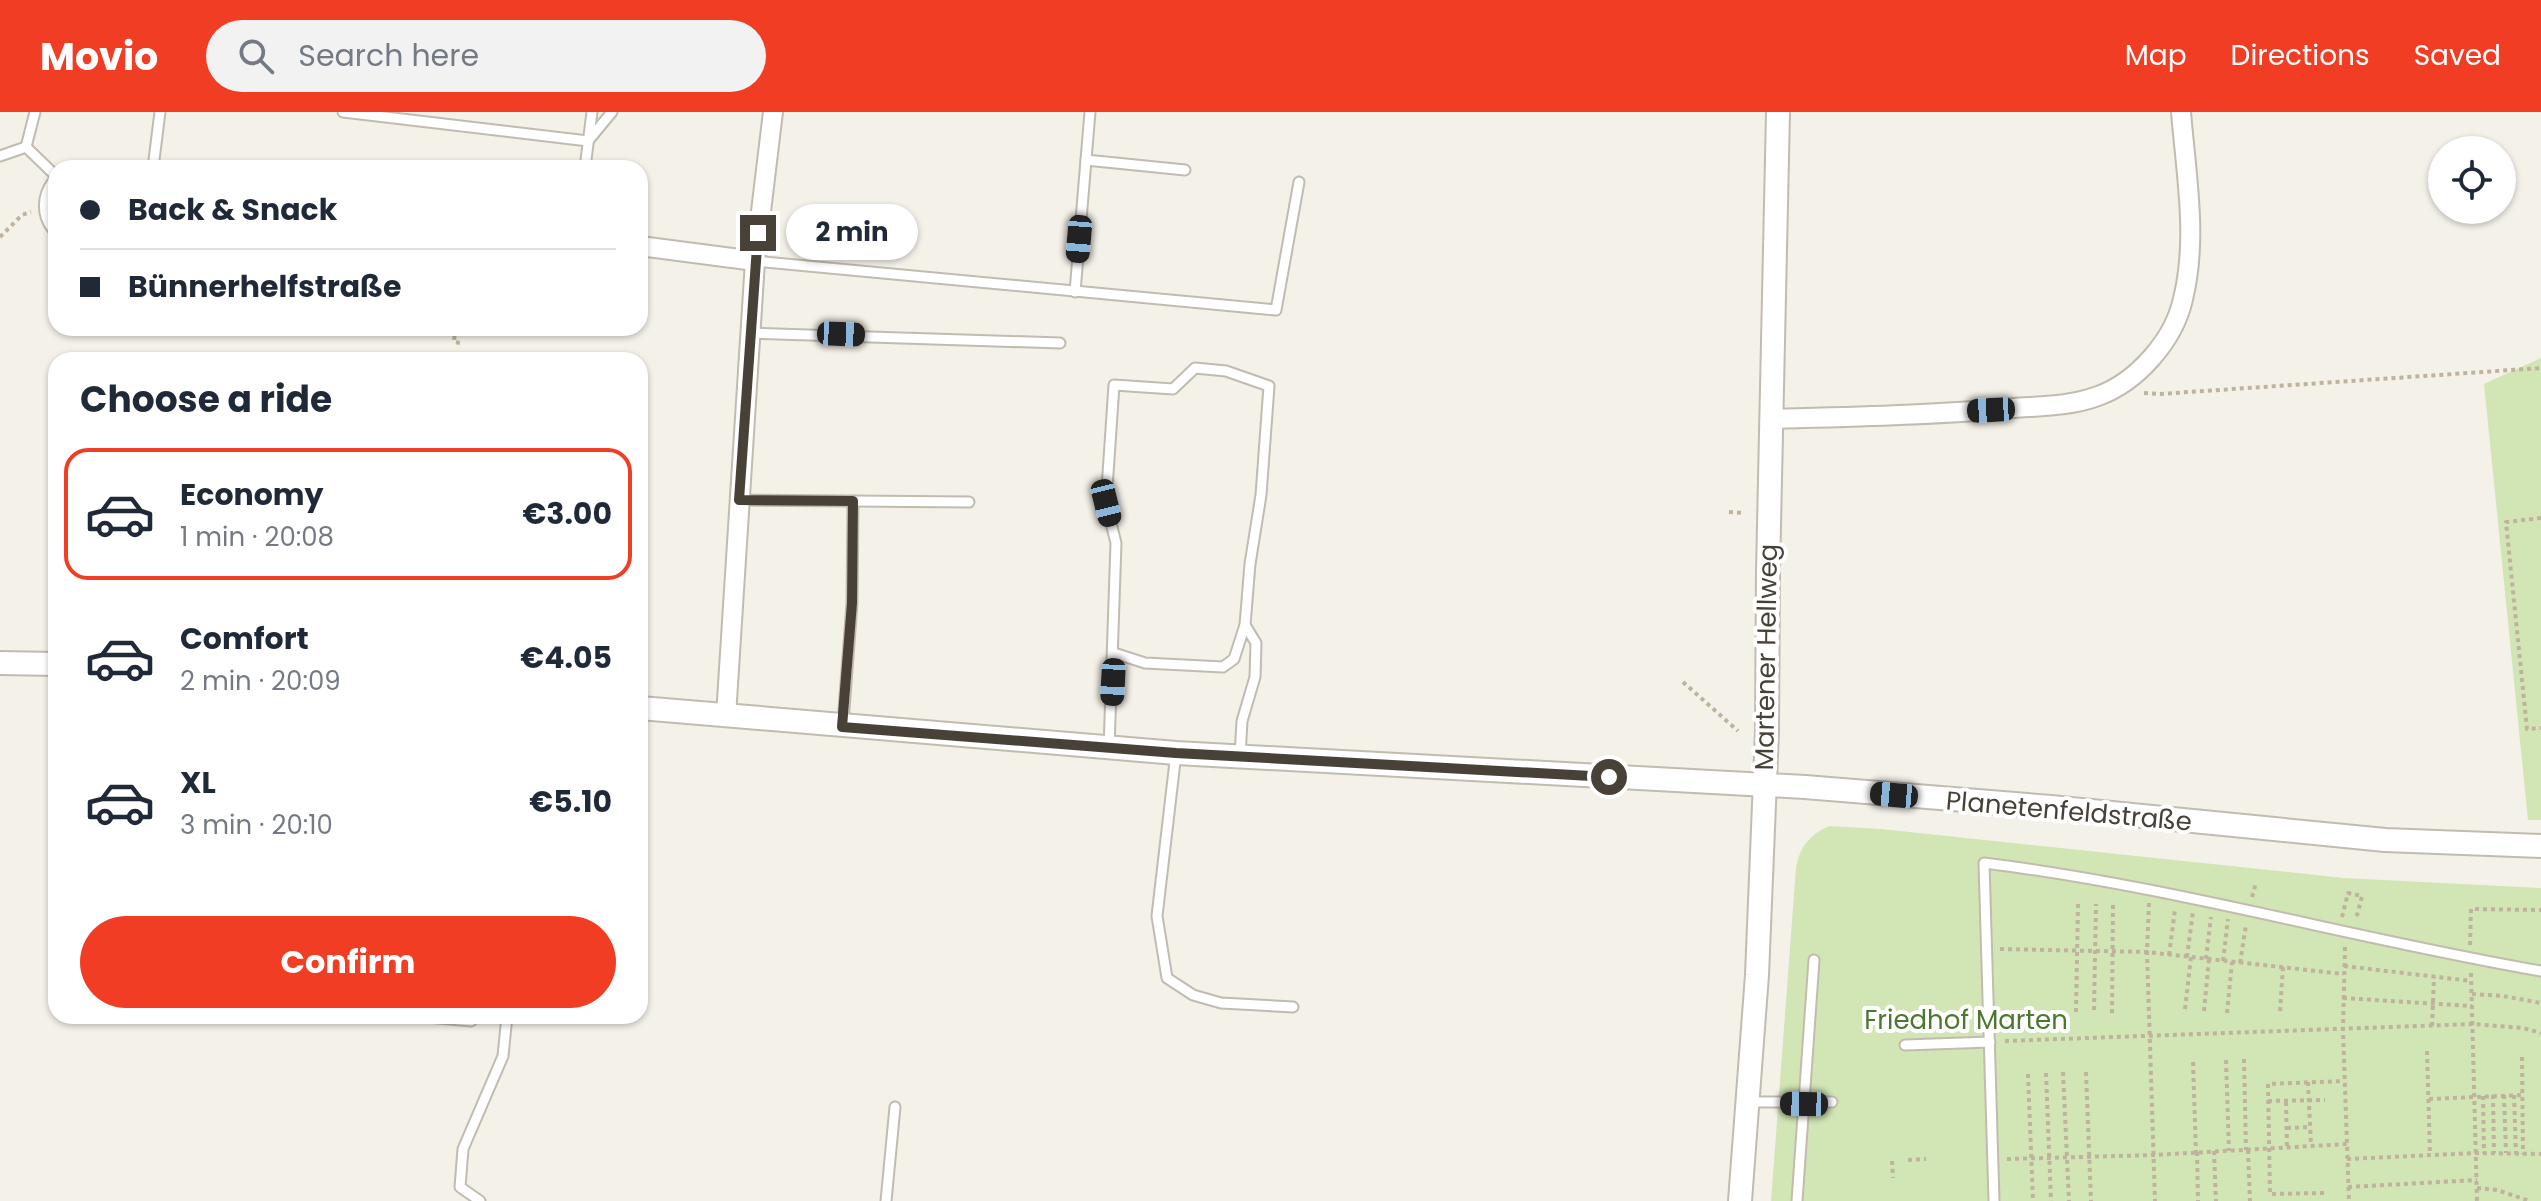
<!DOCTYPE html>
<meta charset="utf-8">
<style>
body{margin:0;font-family:Poppins,sans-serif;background:#f2f2f3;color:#1f2937;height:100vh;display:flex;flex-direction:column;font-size:30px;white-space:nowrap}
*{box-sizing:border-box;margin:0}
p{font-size:26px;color:#747a83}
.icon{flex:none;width:44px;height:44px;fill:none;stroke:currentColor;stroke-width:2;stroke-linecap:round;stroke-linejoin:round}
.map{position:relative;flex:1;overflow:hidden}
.drawer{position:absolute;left:48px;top:240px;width:600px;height:672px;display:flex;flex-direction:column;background:#fff;border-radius:24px;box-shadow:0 2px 6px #0004}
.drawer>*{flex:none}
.banner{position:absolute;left:48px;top:48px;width:600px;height:176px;border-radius:24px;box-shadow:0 2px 6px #0004;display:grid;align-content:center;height:176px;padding:0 32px;background:#fff}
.controls{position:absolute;left:2428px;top:24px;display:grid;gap:16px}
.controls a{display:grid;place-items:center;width:88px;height:88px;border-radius:50%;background:#fff;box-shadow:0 2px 6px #0004;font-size:40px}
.end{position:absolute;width:36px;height:36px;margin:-18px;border:10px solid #484138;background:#fff;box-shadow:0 0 0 4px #fff}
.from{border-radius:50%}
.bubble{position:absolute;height:56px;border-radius:28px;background:#fff;box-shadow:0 2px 6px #0004;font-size:26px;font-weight:700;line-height:56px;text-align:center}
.car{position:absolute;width:24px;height:48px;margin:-24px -12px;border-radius:10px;box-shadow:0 0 6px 2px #0007;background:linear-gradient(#222 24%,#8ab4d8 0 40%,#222 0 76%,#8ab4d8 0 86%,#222 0)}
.banner b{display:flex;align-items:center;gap:28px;height:76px;font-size:30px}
.banner b+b{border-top:2px solid #e0e1e3}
.banner i{width:20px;height:20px;background:#1f2937}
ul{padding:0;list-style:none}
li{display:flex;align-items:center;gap:24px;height:132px;margin:0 16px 12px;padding:0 16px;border:4px solid transparent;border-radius:24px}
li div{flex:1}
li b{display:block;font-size:30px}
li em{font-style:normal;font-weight:700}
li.current{border-color:#f13d24}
li>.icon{width:72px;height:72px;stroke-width:1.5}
h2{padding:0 32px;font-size:36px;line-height:96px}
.button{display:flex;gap:16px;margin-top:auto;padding:16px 32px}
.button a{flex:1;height:92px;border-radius:48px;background:#f13d24;color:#fff;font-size:32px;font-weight:700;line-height:92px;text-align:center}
header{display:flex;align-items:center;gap:48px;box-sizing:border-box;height:112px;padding:0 40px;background:#f13d24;color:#fff}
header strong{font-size:38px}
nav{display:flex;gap:44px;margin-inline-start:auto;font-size:28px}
.search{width:560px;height:72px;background:#f2f2f3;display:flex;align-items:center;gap:20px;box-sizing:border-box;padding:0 28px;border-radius:44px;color:#747a83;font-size:30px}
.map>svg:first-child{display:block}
</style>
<header>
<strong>Movio</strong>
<div class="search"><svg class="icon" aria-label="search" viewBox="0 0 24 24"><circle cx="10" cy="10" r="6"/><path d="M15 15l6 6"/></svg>Search here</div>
<nav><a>Map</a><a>Directions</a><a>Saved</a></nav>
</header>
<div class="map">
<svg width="2541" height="1089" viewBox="0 0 2541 1089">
<rect width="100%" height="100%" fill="#f4f1e9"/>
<g fill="#d1e6b4">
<path d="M2541,246V708H2528L2484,272Z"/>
<path d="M1829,714L1881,717L2344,766L2541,776V1089H1771L1796,756C1800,735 1809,723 1829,714Z"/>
</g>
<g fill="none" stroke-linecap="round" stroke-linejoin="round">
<g stroke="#c2bbaf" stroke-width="13">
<g id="service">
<path d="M343,0L588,29L612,0"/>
<path d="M26,35L35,0"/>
<path d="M0,44L26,35L56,64"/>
<path d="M1086,48L1185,58"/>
<path d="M153,56L160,0"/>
<path d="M585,56L592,0"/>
<path d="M755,149L1276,198L1299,70"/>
<path d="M1075,180L1090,0"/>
<path d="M750,221L1060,231"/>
<path d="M739,388L969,390"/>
<path d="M843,611L852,491L853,389"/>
<path d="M1109,636L1116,431L1106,391L1114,273L1173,277L1195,256L1226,259L1269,274L1261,383L1250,452L1245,513L1234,547L1223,555L1145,551L1114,541"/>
<path d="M1176,641L1157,804L1167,866L1193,883L1221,891L1293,895"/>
<path d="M1240,644L1242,609L1255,565L1256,531L1245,513"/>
<path d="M417,904L471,909L476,904"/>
<path d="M1905,933L1990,930"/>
<path d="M1748,990H1832"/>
<path d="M480,1089L460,1075L463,1037L503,944L507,904"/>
<path d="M886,1089L895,995"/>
<path d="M1797,1089L1814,848"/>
<path d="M1994,1089L1984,751C2172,774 2354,827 2541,859"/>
</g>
</g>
<g stroke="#c2bbaf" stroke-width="22">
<g id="minor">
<path d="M56,73C47,85 46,102 56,114"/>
<path d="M640,134L755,149"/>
<path d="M1772,307C1852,305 1934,303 2014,296C2042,294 2072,294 2098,284C2137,270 2174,228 2183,187C2198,126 2186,62 2181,0"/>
<path d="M726,604L755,149L773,0"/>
</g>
</g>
<g stroke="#c2bbaf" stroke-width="26">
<g id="tertiary">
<path d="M0,551L56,552"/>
<path d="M640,596L1176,641L1805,675L2051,695L2385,728L2541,734"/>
<path d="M1740,1089L1757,863L1767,619L1768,459L1778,0"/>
</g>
</g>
<g stroke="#c0b39e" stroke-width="4" stroke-dasharray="4 4" stroke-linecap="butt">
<path d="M0,125L22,103L31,100"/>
<path d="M455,216L454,230L460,231"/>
<path d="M2144,281L2160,282L2541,256"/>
<path d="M1729,400L1745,401"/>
<path d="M2541,406L2506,410L2527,617L2541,616"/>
<path d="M1683,570L1738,619"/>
<path d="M2252,785L2256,771"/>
<path d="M2149,791L2147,840L2155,1089"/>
<path d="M2342,805L2348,781L2362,784L2356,807"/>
<path d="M2470,833L2471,797L2541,798"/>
<path d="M2345,835L2343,918L2349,1089"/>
<path d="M2000,837L2147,840L2343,862"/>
<path d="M2169,843L2175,797"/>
<path d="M2187,845L2193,799"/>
<path d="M2206,847L2211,805"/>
<path d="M2223,849L2228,807"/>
<path d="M2240,851L2246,813"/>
<path d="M2344,854L2471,869"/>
<path d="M2471,861L2477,1089"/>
<path d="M2472,882L2503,884L2541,891"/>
<path d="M2343,886L2472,894"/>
<path d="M2185,897L2191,845"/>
<path d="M2094,898L2096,792"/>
<path d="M2204,899L2209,847"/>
<path d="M2280,899L2283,855"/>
<path d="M2076,900L2078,792"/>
<path d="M2112,901L2113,793"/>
<path d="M2227,901L2232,850"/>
<path d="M2432,914L2434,865"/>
<path d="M2005,929L2473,912L2523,916L2541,921"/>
<path d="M2427,939L2430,1043"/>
<path d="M2522,945L2523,1042"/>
<path d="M2244,947L2246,1038"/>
<path d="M2226,948L2229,1039"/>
<path d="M2193,950L2196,1041"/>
<path d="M2063,960L2069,1089"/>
<path d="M2086,960L2091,1089"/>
<path d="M2046,961L2051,1089"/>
<path d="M2028,962L2033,1089"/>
<path d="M2308,970L2311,1034"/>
<path d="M2493,983L2494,1041"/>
<path d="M2504,983L2506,1041"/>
<path d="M2514,983L2516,1042"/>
<path d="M2483,984L2484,1041"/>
<path d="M2429,987L2522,983"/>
<path d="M2268,989L2325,988"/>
<path d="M2286,990L2287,1035"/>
<path d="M2287,1016L2310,1015"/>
<path d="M2248,1038L2250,1089"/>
<path d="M2214,1039L2216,1089"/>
<path d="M2197,1040L2198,1089"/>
<path d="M2007,1047L2154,1043L2347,1032"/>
<path d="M2347,1047L2476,1041L2541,1042"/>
<path d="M1908,1048L1926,1047"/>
<path d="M1892,1049L1893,1066"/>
<path d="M2348,1075L2477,1068"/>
<path d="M2477,1076L2497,1078L2530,1089"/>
<path d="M2324,1081L2270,1082L2268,972L2344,969"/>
</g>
<use href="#service" stroke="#fff" stroke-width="9"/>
<use href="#minor" stroke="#fff" stroke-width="18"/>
<use href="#tertiary" stroke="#fff" stroke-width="22"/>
</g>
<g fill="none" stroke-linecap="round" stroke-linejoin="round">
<path stroke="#484138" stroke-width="10" d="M758,121L739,388L853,389L852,491L842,615L1176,641L1609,665"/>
</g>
<g text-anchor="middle" stroke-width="8" stroke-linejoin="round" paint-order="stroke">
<g font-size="26" fill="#484138" stroke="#fff">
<text transform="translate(1766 545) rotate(-89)" y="9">Martener Hellweg</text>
<text transform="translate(2069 699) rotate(5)" y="9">Planetenfeldstraße</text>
</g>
<g font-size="26" fill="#4b782d" stroke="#fff">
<text x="1966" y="917">Friedhof Marten</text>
</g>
</g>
</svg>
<div class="controls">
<a><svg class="icon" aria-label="locate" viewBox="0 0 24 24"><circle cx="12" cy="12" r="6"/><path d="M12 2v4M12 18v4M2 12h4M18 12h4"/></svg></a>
</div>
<i class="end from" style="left:1609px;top:665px"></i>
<i class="end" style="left:758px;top:121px"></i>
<div class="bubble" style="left:786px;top:92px;width:132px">2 min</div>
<i class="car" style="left:1079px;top:127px;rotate:185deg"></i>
<i class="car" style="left:841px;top:222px;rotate:92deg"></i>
<i class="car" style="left:1991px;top:298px;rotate:267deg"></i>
<i class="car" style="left:1106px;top:391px;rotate:166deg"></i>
<i class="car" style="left:1113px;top:570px;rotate:183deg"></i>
<i class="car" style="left:1894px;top:683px;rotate:275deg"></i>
<i class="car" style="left:1804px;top:992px;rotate:271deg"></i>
<div class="banner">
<b><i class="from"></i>Back &amp; Snack</b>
<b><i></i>Bünnerhelfstraße</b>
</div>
<section class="drawer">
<h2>Choose a ride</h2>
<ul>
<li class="current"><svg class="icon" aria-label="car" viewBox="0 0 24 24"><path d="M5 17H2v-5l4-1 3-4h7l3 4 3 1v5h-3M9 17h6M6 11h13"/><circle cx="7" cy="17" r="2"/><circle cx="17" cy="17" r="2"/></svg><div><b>Economy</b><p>1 min · 20:08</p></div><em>€3.00</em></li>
<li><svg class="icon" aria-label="car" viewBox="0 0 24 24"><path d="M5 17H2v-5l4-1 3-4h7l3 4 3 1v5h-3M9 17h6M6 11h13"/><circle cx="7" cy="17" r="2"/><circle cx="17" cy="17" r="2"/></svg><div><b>Comfort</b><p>2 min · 20:09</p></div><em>€4.05</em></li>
<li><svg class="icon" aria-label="car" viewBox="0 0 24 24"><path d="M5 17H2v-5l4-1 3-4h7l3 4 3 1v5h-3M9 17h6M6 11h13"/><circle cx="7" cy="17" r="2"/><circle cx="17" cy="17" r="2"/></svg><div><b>XL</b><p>3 min · 20:10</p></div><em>€5.10</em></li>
</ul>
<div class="button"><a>Confirm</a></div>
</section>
</div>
